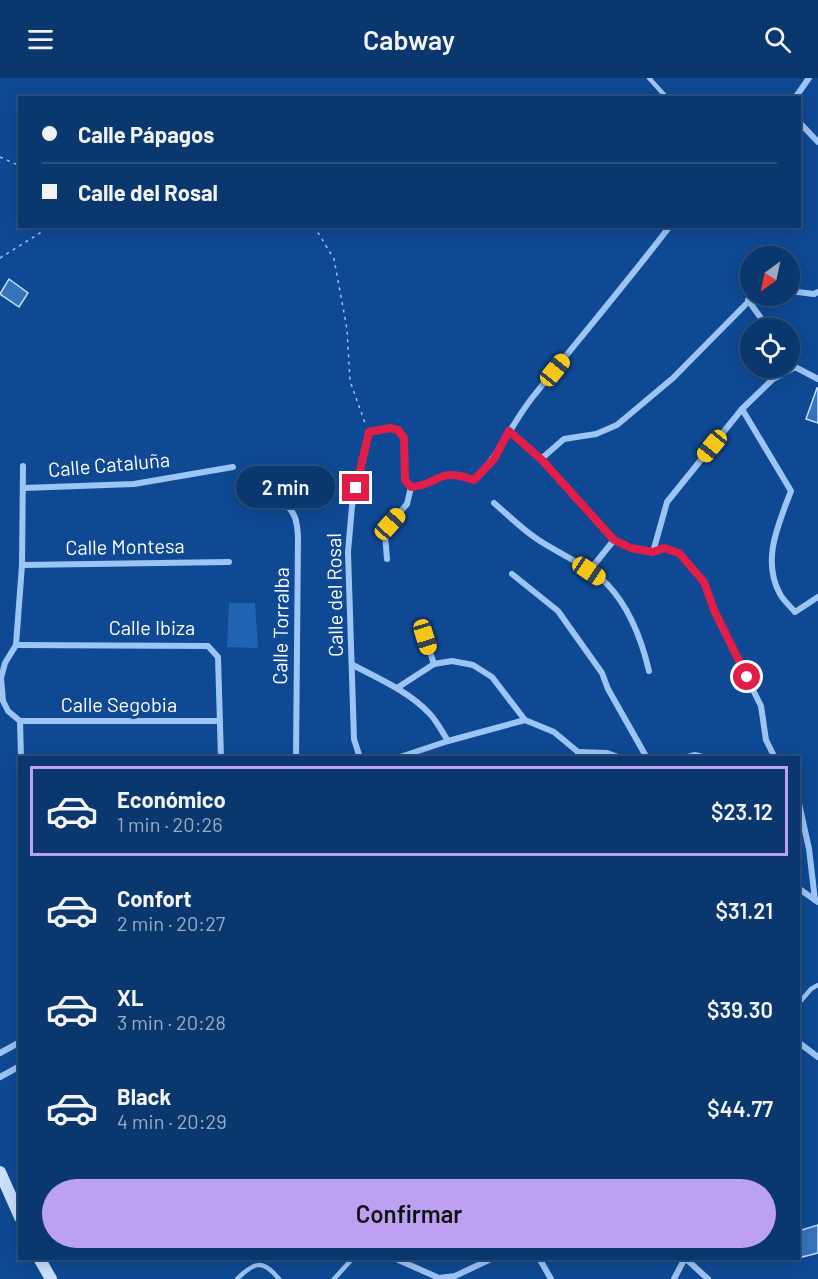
<!DOCTYPE html>
<html lang="es">
<meta charset="utf-8">
<style>
body{margin:0;font-family:Barlow,sans-serif;background:#143f74;color:#f1f3f6;height:100vh;display:flex;flex-direction:column;font-size:22px;white-space:nowrap}
*{box-sizing:border-box;margin:0}
p{font-size:20px;color:#9aacc3}
.icon{flex:none;width:33px;height:33px;fill:none;stroke:currentColor;stroke-width:2;stroke-linecap:round;stroke-linejoin:round}
.map{position:relative;flex:1;overflow:hidden}
.panel{position:absolute;left:18px;top:678px;width:782px;height:504px;display:flex;flex-direction:column;background:#0b376f;border-radius:0px;box-shadow:0 3px 15px #0003,0 0 0 2px #2b5182}
.panel>*{flex:none}
.hud{position:absolute;left:18px;top:18px;width:783px;height:132px;border-radius:0px;box-shadow:0 3px 15px #0003,0 0 0 2px #2b5182;display:grid;align-content:center;height:132px;padding:0 24px;background:#0b376f}
.needle{width:39px;rotate:213deg}
.controls{position:absolute;left:740px;top:168px;display:grid;gap:12px}
.controls a{display:grid;place-items:center;width:60px;height:60px;border-radius:50%;background:#0b376f;box-shadow:0 3px 15px #0003,0 0 0 2px #2b5182;font-size:30px}
.end{position:absolute;width:27px;height:27px;margin:-14px;border:8px solid #e11d48;background:#fff;box-shadow:0 0 0 3px #fff}
.from{border-radius:50%}
.bubble{position:absolute;height:42px;border-radius:21px;background:#0b376f;box-shadow:0 3px 15px #0003,0 0 0 2px #2b5182;font-size:20px;font-weight:600;line-height:42px;text-align:center}
.car{position:absolute;width:18px;height:36px;margin:-18px -9px;border-radius:8px;box-shadow:0 0 4px 2px #0007;background:linear-gradient(#f5c518 24%,#345 0 40%,#f5c518 0 76%,#345 0 86%,#f5c518 0)}
.hud b{display:flex;align-items:center;gap:21px;height:57px;font-size:22px}
.hud b+b{border-top:2px solid #2b5182}
.hud i{width:15px;height:15px;background:#f1f3f6}
ul{padding:10px 0 0;list-style:none}
li{display:flex;align-items:center;gap:18px;height:90px;margin:0 12px 9px;padding:0 12px;border:3px solid transparent;border-radius:0px}
li div{flex:1}
li b{display:block;font-size:22px}
li em{font-style:normal;font-weight:600}
li.selected{border-color:#bca0f2}
li>.icon{width:54px;height:54px;stroke-width:1.5}
.primary-button{display:flex;gap:12px;margin-top:auto;padding:12px 24px}
.primary-button a{flex:1;height:69px;border-radius:36px;background:#bca0f2;color:#111;font-size:24px;font-weight:600;line-height:69px;text-align:center}
header{display:flex;justify-content:space-between;align-items:center;height:78px;padding:0 24px;background:#0b376f;font-size:27px;font-weight:600}
.map>svg:first-child{display:block}
</style>
<header><svg class="icon" aria-label="menu" viewBox="0 0 24 24"><path d="M4 6h16M4 12h16M4 18h16"/></svg>Cabway<svg class="icon" aria-label="search" viewBox="0 0 24 24"><circle cx="10" cy="10" r="6"/><path d="M15 15l6 6"/></svg></header>
<div class="map">
<svg width="818" height="1201" viewBox="0 0 818 1201">
<rect width="100%" height="100%" fill="#0f4994"/>
<path fill="#2063b3" d="M229,525H255L258,570L227,569Z"/>
<g fill="#3773bc" stroke="#c4defe" stroke-width="1.5">
<path d="M9,201L28,215L19,229L0,216Z"/>
<path d="M817,310H818V345L806,341Z"/>
<path d="M818,1147V1175L802,1179L798,1166V1153Z"/>
</g>
<g fill="none" stroke-linecap="round" stroke-linejoin="round">
<g stroke="#9cc4f4" stroke-width="1.5" stroke-dasharray="3 4.5" stroke-linecap="butt">
<path d="M0,79L20,88"/>
<path d="M314,148L334,181L347,251L350,303L365,345"/>
<path d="M0,180L40,155L42,148"/>
</g>
<g stroke="#9cc4f4" stroke-width="4.5">
<path d="M649,0L667,20"/>
<path d="M798,926L811,911L818,907"/>
<path d="M237,1201C254,1184 263,1181 279,1201"/>
<path d="M334,1201L353,1180"/>
</g>
<g stroke="#9cc4f4" stroke-width="6">
<path d="M795,20L809,0"/>
<path d="M800,45L818,64"/>
<path d="M789,213L814,216L818,214"/>
<path d="M748,222L768,250"/>
<path d="M789,280L795,289"/>
<path d="M742,331L791,413C779,445 761,482 780,516C783,522 790,528 795,534L818,519"/>
<path d="M509,353L541,381L614,462L631,470L653,474L664,470L679,475L704,504L714,533L761,628L766,662L775,680"/>
<path d="M541,381L564,361L596,356L617,347L673,300L754,218"/>
<path d="M411,409C428,408 430,402 444,398C453,395 465,399 474,402C499,378 510,348 532,320C577,263 625,207 670,148"/>
<path d="M23,410L134,406L233,389"/>
<path d="M282,422C295,435 297,440 298,459L296,680"/>
<path d="M494,425C508,437 522,451 537,461C559,476 588,487 607,506C629,529 642,563 649,593"/>
<path d="M653,474L667,424L742,331L773,301L795,289L818,301"/>
<path d="M22,487L229,484"/>
<path d="M589,493L614,462"/>
<path d="M512,496L558,533L602,595L608,611L647,680"/>
<path d="M425,559L434,586"/>
<path d="M16,567L208,568L218,579L221,680"/>
<path d="M353,587C379,601 408,613 429,635C437,643 442,654 448,663"/>
<path d="M397,610L434,586L452,583L473,587L492,599L525,642L554,654L578,674L582,680"/>
<path d="M20,643H219"/>
<path d="M578,674L607,675L621,680"/>
<path d="M21,680L20,643L8,633L3,623L1,600L5,585L16,567L22,487L23,388"/>
<path d="M360,680L354,661L348,474L352,428L369,354L390,350L398,352L404,360L405,402L411,409L407,426L390,446L385,457L387,481"/>
<path d="M397,680L448,663L525,642"/>
<path d="M684,680L695,677L706,680"/>
<path d="M798,721L809,771L815,822L818,824"/>
<path d="M798,810L815,822"/>
<path d="M798,964L818,979"/>
<path d="M0,975L20,964"/>
<path d="M0,999L20,988"/>
<path d="M394,1180L439,1200L455,1198L493,1180"/>
<path d="M539,1180L551,1201"/>
<path d="M685,1180L708,1201"/>
<path d="M674,1201L685,1180"/>
</g>
<g stroke="#cbe1fd" stroke-width="12">
<path d="M0,1094L20,1139"/>
<path d="M39,1180L51,1201"/>
</g>
</g>
<g fill="none" stroke-linecap="round" stroke-linejoin="round">
<path stroke="#e11d48" stroke-width="8" d="M356,410L369,354L390,350L398,352L404,360L405,402L411,409C428,408 430,402 444,398C453,395 465,399 474,402L494,381L509,353L541,381L614,462L631,470L653,474L664,470L679,475L704,504L714,532L747,599"/>
</g>
<g text-anchor="middle" stroke-width="6" stroke-linejoin="round" paint-order="stroke">
<g font-size="20" fill="#fff" stroke="#0f4994">
<text transform="translate(109 387) rotate(-5)" y="7">Calle Cataluña</text>
<text transform="translate(125 469) rotate(-1)" y="7">Calle Montesa</text>
<text transform="translate(335 517) rotate(-91)" y="7">Calle del Rosal</text>
<text transform="translate(281 548) rotate(-89)" y="7">Calle Torralba</text>
<text x="152" y="557">Calle Ibiza</text>
<text x="119" y="634">Calle Segobia</text>
</g>
</g>
</svg>
<div class="controls">
<a><svg class="needle" viewBox="-14 -14 28 28"><path d="M0-13l5 13h-10z" fill="#e53935"/><path d="M0 13l5-13h-10z" fill="#9aacc3"/></svg></a>
<a><svg class="icon" aria-label="locate" viewBox="0 0 24 24"><circle cx="12" cy="12" r="6"/><path d="M12 2v4M12 18v4M2 12h4M18 12h4"/></svg></a>
</div>
<i class="end from" style="left:747px;top:599px"></i>
<i class="end" style="left:356px;top:410px"></i>
<div class="bubble" style="left:236px;top:388px;width:99px">2 min</div>
<i class="car" style="left:555px;top:292px;rotate:39deg"></i>
<i class="car" style="left:712px;top:368px;rotate:219deg"></i>
<i class="car" style="left:390px;top:446px;rotate:42deg"></i>
<i class="car" style="left:589px;top:493px;rotate:124deg"></i>
<i class="car" style="left:425px;top:559px;rotate:163deg"></i>
<div class="hud">
<b><i class="from"></i>Calle Pápagos</b>
<b><i></i>Calle del Rosal</b>
</div>
<section class="panel">
<ul>
<li class="selected"><svg class="icon" aria-label="car" viewBox="0 0 24 24"><path d="M5 17H2v-5l4-1 3-4h7l3 4 3 1v5h-3M9 17h6M6 11h13"/><circle cx="7" cy="17" r="2"/><circle cx="17" cy="17" r="2"/></svg><div><b>Económico</b><p>1 min · 20:26</p></div><em>$23.12</em></li>
<li><svg class="icon" aria-label="car" viewBox="0 0 24 24"><path d="M5 17H2v-5l4-1 3-4h7l3 4 3 1v5h-3M9 17h6M6 11h13"/><circle cx="7" cy="17" r="2"/><circle cx="17" cy="17" r="2"/></svg><div><b>Confort</b><p>2 min · 20:27</p></div><em>$31.21</em></li>
<li><svg class="icon" aria-label="car" viewBox="0 0 24 24"><path d="M5 17H2v-5l4-1 3-4h7l3 4 3 1v5h-3M9 17h6M6 11h13"/><circle cx="7" cy="17" r="2"/><circle cx="17" cy="17" r="2"/></svg><div><b>XL</b><p>3 min · 20:28</p></div><em>$39.30</em></li>
<li><svg class="icon" aria-label="car" viewBox="0 0 24 24"><path d="M5 17H2v-5l4-1 3-4h7l3 4 3 1v5h-3M9 17h6M6 11h13"/><circle cx="7" cy="17" r="2"/><circle cx="17" cy="17" r="2"/></svg><div><b>Black</b><p>4 min · 20:29</p></div><em>$44.77</em></li>
</ul>
<div class="primary-button"><a>Confirmar</a></div>
</section>
</div>
